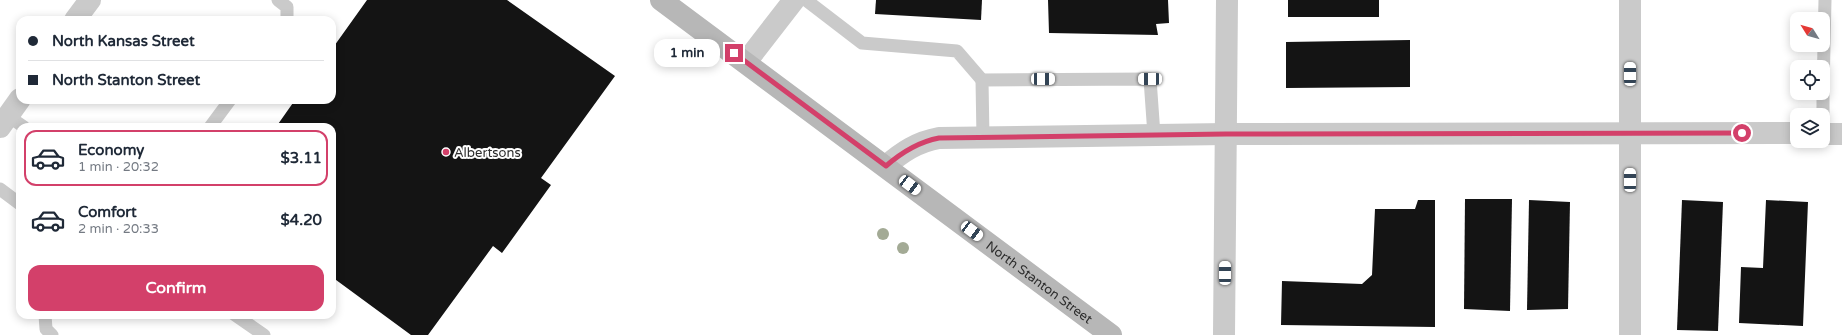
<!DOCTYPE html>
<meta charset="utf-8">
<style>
body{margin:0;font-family:"Varela Round",sans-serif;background:#f2f2f3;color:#1f2937;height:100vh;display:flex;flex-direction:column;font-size:15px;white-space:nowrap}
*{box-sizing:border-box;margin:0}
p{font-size:13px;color:#747a83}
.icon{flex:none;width:22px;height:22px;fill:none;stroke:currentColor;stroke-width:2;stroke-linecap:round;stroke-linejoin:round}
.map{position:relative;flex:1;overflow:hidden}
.sheet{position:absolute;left:16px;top:123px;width:320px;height:196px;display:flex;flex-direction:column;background:#fff;border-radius:12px;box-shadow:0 2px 10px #0003}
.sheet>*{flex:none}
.banner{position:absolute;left:16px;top:16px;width:320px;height:88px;border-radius:12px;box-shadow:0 2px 10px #0003;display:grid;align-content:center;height:88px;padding:0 12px;background:#fff}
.needle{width:26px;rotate:307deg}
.controls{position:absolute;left:1790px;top:12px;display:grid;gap:8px}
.controls a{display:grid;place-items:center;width:40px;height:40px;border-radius:8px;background:#fff;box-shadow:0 2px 10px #0003;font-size:20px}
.end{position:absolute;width:18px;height:18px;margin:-9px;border:5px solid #d3406a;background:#fff;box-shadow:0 0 0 2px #fff}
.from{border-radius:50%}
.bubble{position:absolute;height:28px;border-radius:12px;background:#fff;box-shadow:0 2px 10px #0003;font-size:13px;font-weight:700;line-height:28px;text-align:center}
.car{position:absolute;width:12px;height:24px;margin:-12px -6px;border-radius:5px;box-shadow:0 0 3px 1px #0007;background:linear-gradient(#fff 24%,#345 0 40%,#fff 0 76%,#345 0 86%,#fff 0)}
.banner b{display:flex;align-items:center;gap:14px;height:38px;font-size:15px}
.banner b+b{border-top:1px solid #e0e1e3}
.banner i{width:10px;height:10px;background:#1f2937}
ul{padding:7px 0 0;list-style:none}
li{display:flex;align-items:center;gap:12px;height:56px;margin:0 8px 6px;padding:0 4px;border:2px solid transparent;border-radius:12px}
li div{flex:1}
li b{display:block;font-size:15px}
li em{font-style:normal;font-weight:700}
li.selected{border-color:#d3406a}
li>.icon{width:36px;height:36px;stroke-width:1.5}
.primary-button{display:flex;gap:8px;margin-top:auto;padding:8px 12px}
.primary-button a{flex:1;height:46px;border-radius:12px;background:#d3406a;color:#fff;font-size:16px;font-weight:700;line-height:46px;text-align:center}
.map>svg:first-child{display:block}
</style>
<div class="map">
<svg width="1842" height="335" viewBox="0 0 1842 335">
<rect width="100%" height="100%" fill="#fff"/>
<g fill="#141414">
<path d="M367,0H507L615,76L541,178L551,185L502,253L493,246L428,335H411L332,277V127H276L295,100H332V49Z"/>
<path d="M876,0H982L981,20L875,14Z"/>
<path d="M1048,0H1168L1169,23L1156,24L1158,35L1049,33Z"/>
<rect x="1288" y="0" width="91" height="17"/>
<path d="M1410,40V87L1286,88V42Z"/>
<path d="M1465,199H1512L1510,311L1464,309Z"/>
<path d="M1418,200H1435V327L1281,325L1282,281L1362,284L1372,275L1375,209H1415Z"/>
<path d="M1529,200L1570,202L1568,309L1527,310Z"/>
<path d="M1682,200L1723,202L1718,331L1677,330Z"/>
<path d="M1766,200L1808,202L1803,326L1739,323L1741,267L1763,268Z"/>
</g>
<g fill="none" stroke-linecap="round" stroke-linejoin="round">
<g stroke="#cacaca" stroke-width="13">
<path d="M278,0L287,7V20"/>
<path d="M806,0L862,43L957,51L982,80"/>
<path d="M1823,92L1825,0"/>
<path d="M1823,115V93"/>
<path d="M8,116L24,127"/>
<path d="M210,127L230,100"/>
<path d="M983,138L982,80L1150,79L1154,135"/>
<path d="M0,189L20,204"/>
<path d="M45,315L46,329L52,335"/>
<path d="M235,315L264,335"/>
</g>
<g stroke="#cacaca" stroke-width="22">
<path d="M75,20L90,0"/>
<path d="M746,62L794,0"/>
<path d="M0,127L20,99"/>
<path d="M1823,134H1842"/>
<path d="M886,166C902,152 917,142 939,138L1226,134L1797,133"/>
<path d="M1224,335L1227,0"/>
<path d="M1630,335V0"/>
</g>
<path stroke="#b7b7b7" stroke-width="22" id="s1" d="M661,0L1111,335"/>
</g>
<g fill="#a3aa95">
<circle cx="883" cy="234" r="6"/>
<circle cx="903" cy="248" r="6"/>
</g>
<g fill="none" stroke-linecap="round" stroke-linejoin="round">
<path stroke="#d3406a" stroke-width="5" d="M734,53L886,166C902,152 918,142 939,138L1226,134L1742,133"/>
</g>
<circle fill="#d3406a" stroke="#fff" stroke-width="1.5" cx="446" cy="152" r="4"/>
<g text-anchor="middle" stroke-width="4" stroke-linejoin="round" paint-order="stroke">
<g font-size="13" fill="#2d2d2d" stroke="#fff" text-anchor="start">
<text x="454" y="157">Albertsons</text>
</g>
<g font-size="13" fill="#2d2d2d" stroke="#fff">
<text dy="5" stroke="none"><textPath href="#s1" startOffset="472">North Stanton Street</textPath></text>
</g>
</g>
</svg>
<div class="controls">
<a><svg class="needle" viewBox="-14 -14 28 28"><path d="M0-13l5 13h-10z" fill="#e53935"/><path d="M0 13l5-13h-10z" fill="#747a83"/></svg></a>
<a><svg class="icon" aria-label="locate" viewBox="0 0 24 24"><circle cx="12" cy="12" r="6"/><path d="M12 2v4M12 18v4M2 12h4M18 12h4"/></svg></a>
<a><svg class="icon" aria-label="layers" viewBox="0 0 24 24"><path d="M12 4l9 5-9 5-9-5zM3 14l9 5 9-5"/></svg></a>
</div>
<i class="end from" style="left:1742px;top:133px"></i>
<i class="end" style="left:734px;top:53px"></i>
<div class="bubble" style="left:654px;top:39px;width:66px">1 min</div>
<i class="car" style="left:1630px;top:74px;rotate:0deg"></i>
<i class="car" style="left:1043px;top:79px;rotate:90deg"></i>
<i class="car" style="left:1150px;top:79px;rotate:270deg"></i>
<i class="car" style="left:1630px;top:180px;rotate:0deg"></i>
<i class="car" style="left:910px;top:185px;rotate:127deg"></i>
<i class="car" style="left:972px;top:231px;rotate:127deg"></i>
<i class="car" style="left:1225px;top:273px;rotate:0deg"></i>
<div class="banner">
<b><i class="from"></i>North Kansas Street</b>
<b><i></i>North Stanton Street</b>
</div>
<section class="sheet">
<ul>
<li class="selected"><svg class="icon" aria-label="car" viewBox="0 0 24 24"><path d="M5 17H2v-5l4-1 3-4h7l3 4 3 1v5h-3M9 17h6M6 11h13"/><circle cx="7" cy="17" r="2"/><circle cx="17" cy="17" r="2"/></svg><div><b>Economy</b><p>1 min · 20:32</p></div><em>$3.11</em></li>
<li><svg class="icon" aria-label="car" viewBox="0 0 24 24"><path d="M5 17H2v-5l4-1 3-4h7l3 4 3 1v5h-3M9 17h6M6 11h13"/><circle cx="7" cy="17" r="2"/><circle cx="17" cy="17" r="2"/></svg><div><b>Comfort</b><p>2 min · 20:33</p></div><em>$4.20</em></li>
</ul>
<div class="primary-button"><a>Confirm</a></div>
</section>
</div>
